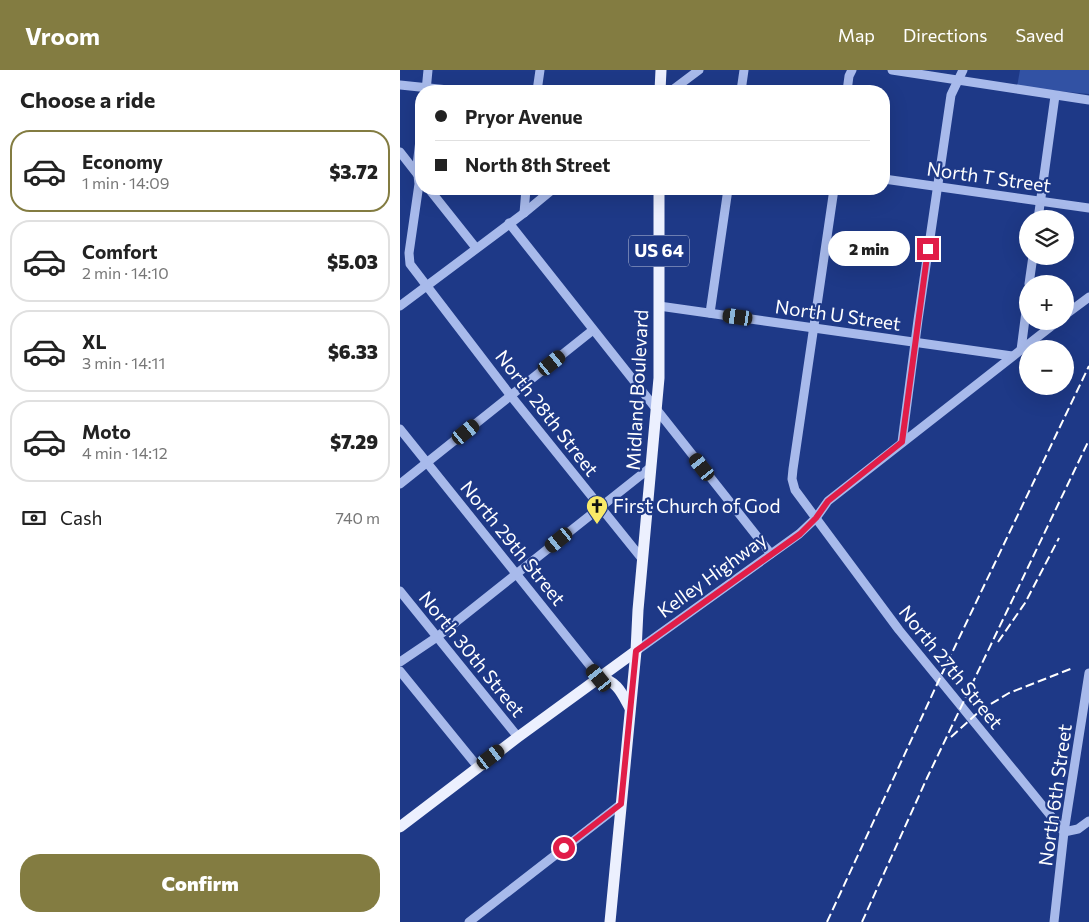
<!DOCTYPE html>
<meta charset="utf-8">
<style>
body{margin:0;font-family:Commissioner,sans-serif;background:#f2f2f2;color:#222;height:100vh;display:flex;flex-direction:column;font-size:19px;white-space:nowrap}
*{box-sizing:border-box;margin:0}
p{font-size:16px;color:#767676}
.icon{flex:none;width:28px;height:28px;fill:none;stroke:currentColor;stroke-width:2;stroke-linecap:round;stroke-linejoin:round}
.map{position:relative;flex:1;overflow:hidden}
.details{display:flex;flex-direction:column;background:#fff;width:400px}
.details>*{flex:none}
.guide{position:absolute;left:15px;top:15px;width:475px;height:110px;border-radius:20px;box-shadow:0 5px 20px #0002;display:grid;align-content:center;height:110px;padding:0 20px;background:#fff}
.fabs{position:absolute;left:619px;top:140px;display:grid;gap:10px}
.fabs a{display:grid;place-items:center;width:55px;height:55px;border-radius:50%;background:#fff;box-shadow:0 5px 20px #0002;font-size:25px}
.end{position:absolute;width:22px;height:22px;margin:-11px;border:6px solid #e11d48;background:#fff;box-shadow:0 0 0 2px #fff}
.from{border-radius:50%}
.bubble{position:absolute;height:35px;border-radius:18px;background:#fff;box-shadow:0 5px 20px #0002;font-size:16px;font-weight:800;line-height:35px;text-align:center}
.car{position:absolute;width:15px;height:30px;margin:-15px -8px;border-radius:6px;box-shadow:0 0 4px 1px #0007;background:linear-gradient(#222 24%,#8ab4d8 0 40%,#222 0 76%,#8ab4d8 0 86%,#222 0)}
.guide b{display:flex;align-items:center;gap:18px;height:48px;font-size:19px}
.guide b+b{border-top:1px solid #e0e0e0}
.guide i{width:12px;height:12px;background:#222}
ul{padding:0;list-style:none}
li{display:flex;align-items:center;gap:15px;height:82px;margin:0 10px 8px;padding:0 10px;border:2px solid #e0e0e0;border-radius:20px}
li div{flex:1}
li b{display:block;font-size:19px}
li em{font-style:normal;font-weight:800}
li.active{border-color:#837c41}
li>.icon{width:45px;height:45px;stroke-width:1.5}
h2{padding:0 20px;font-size:22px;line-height:60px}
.pay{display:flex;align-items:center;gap:12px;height:55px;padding:0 20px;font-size:19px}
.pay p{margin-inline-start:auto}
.button{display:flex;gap:10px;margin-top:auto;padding:10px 20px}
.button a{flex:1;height:58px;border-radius:20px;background:#837c41;color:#fff;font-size:20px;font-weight:800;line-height:58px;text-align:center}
header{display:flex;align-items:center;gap:30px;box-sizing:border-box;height:70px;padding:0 25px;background:#837c41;color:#fff}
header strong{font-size:24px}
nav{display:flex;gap:28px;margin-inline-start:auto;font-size:18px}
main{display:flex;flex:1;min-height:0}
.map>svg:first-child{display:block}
</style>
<header>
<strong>Vroom</strong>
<nav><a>Map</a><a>Directions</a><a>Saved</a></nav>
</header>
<main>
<section class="details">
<h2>Choose a ride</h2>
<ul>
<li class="active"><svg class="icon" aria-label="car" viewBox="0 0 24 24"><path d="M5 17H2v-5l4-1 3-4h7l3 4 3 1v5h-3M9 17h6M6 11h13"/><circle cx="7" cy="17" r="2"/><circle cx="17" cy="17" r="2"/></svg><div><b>Economy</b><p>1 min · 14:09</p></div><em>$3.72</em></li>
<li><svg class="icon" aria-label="car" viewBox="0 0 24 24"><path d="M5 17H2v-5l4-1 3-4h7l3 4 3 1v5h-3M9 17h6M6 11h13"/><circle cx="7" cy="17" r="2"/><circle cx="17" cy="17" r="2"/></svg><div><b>Comfort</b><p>2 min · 14:10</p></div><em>$5.03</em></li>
<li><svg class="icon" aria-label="car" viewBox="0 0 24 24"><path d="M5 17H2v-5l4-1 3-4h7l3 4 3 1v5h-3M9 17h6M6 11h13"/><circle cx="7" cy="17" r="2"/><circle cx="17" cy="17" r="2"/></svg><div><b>XL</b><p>3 min · 14:11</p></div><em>$6.33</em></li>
<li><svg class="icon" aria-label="car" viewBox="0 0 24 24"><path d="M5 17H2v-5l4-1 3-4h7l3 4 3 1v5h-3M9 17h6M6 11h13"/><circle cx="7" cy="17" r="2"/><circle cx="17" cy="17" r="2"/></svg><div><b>Moto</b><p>4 min · 14:12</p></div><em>$7.29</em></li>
</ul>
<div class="pay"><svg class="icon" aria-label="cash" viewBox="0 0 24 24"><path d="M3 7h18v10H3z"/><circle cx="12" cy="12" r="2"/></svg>Cash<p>740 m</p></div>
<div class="button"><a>Confirm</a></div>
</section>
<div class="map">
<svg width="689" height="852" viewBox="0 0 689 852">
<rect width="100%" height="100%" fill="#1e3987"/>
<path fill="#3252a4" d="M620,0H689V24L617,17Z"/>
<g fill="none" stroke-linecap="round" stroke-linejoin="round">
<g stroke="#a8baeb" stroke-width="9">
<path d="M492,0L689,30"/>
<path d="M0,15L58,21"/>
<path d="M26,21L28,0"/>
<path d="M137,21L140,0"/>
<path d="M271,21L299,0"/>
<path d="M341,21L344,0"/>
<path d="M447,21L449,6L452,0"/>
<path d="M21,61L17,96L19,114L9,183L10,194L111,326L243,490"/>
<path d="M0,82L18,105"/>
<path d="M484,109L689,138"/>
<path d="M29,119L76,178"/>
<path d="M434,119L393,399L392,409L395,420L499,560L664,762L678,759L689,751"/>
<path d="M124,143L126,119"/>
<path d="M638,149L655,26"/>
<path d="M109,153L371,484"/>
<path d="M629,214L633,186"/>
<path d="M0,236L124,143L153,119"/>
<path d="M259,236L612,286"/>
<path d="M310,243L328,119"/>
<path d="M665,245L689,227"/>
<path d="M621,280L628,226"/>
<path d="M0,359L199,607"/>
<path d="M502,372L518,250L551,25L563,0"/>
<path d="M0,414L193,260"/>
<path d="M0,521L118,667"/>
<path d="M236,581L399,464L416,448L428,431L658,251"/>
<path d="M0,592L37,567L251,397"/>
<path d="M0,601L78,697"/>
<path d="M69,852L221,734"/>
<path d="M654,852L664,762L689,603"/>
</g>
<g stroke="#ecf0fe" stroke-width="11">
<path d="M260,21L261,0"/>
<path d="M199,607C218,612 221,622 230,638"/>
<path d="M0,757L118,667L236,581"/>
<path d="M210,852L236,581L238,540L259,308V119"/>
</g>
<g stroke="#fff" stroke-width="2" stroke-dasharray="9 4" stroke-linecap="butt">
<path d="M598,572L625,533L659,468"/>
<path d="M551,667L581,640L609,623L673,598"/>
<path d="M427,852L539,610L689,296"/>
<path d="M462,852L527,708L689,370"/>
</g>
</g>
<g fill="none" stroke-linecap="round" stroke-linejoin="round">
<path stroke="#e11d48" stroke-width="6" d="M164,778L221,734L236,581L400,464L416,448L428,431L502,372L528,179"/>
</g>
<defs>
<g id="church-pin" transform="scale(1.125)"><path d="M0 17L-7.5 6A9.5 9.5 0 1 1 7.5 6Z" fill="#f9e967" stroke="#1e3987"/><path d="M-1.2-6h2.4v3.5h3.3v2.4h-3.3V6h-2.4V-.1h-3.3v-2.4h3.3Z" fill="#111"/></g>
</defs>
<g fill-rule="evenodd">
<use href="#church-pin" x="197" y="436"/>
</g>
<g text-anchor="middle" stroke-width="4.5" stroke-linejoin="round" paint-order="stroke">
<rect fill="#1e3987" stroke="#bcc4db" stroke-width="1" x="229" y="165.5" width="60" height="31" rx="4"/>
<g font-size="18" font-weight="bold" fill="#fff">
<text x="259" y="187">US 64</text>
</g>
<g font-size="19" fill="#fff" stroke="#1e3987">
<text transform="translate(589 107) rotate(8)" y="7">North T Street</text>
<text transform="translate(438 245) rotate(8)" y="7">North U Street</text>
<text transform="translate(237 320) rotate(-87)" y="7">Midland Boulevard</text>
<text transform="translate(147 343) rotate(52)" y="7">North 28th Street</text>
<text transform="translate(113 473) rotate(51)" y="7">North 29th Street</text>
<text transform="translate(312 505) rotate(-36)" y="7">Kelley Highway</text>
<text transform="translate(72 584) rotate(51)" y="7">North 30th Street</text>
<text transform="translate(551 597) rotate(51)" y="7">North 27th Street</text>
<text transform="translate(655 725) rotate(-82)" y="7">North 6th Street</text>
</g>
<g font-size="19" fill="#fff" stroke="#1e3987" text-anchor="start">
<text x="213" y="443">First Church of God</text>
</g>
</g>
</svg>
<div class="fabs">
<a><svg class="icon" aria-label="layers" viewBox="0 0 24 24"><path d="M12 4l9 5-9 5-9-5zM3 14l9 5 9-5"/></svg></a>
<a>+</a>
<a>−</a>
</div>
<i class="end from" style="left:164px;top:778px"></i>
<i class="end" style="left:528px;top:179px"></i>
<div class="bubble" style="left:428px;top:161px;width:82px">2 min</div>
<i class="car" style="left:338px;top:247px;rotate:278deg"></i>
<i class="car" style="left:152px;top:293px;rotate:51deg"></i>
<i class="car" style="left:66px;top:362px;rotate:51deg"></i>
<i class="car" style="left:302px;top:397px;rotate:322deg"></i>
<i class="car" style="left:159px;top:470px;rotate:231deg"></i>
<i class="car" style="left:199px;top:608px;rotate:321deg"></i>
<i class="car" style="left:91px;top:687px;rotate:53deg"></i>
<div class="guide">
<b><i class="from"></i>Pryor Avenue</b>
<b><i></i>North 8th Street</b>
</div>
</div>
</main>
